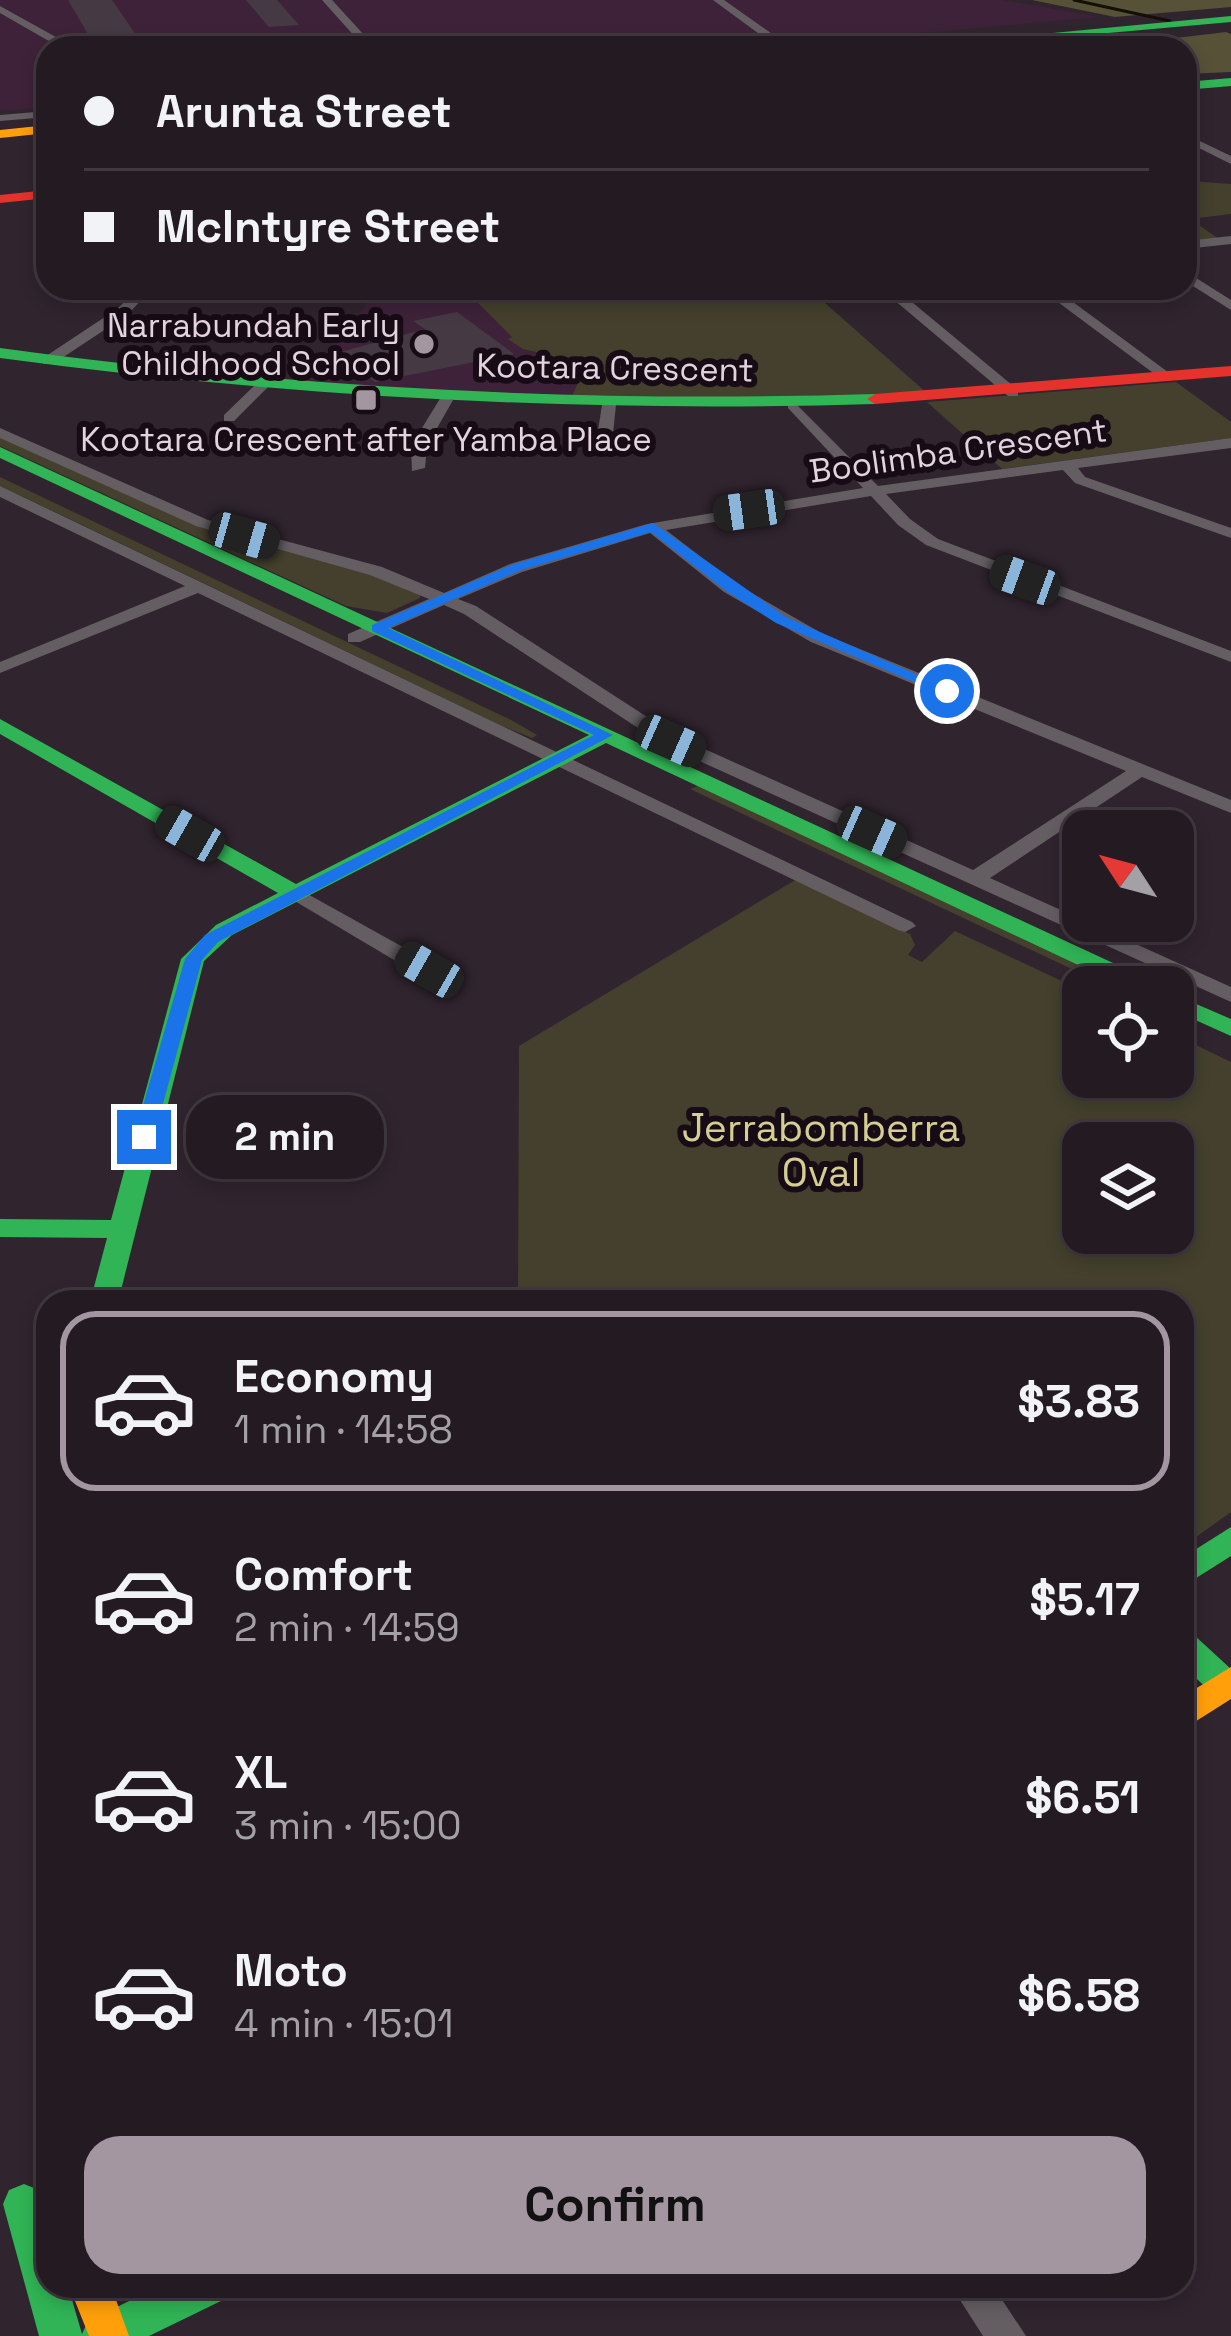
<!DOCTYPE html>
<meta charset="utf-8">
<style>
body{margin:0;font-family:"Space Grotesk",sans-serif;background:#2c242a;color:#f1f3f6;height:100vh;display:flex;flex-direction:column;font-size:45px;white-space:nowrap}
*{box-sizing:border-box;margin:0}
p{font-size:39px;color:#a3a1a5}
.icon{flex:none;width:66px;height:66px;fill:none;stroke:currentColor;stroke-width:2;stroke-linecap:round;stroke-linejoin:round}
.map{position:relative;flex:1;overflow:hidden}
.drawer{position:absolute;left:36px;top:1290px;width:1158px;height:1008px;display:flex;flex-direction:column;background:#241b22;border-radius:36px;box-shadow:0 6px 18px #0003,0 0 0 3px #413940}
.drawer>*{flex:none}
.hud{position:absolute;left:36px;top:36px;width:1161px;height:264px;border-radius:36px;box-shadow:0 6px 18px #0003,0 0 0 3px #413940;display:grid;align-content:center;height:264px;padding:0 48px;background:#241b22}
.needle{width:78px;rotate:306deg}
.controls{position:absolute;left:1062px;top:810px;display:grid;gap:24px}
.controls a{display:grid;place-items:center;width:132px;height:132px;border-radius:24px;background:#241b22;box-shadow:0 6px 18px #0003,0 0 0 3px #413940;font-size:60px}
.end{position:absolute;width:54px;height:54px;margin:-27px;border:15px solid #1a73e8;background:#fff;box-shadow:0 0 0 6px #fff}
.from{border-radius:50%}
.bubble{position:absolute;height:84px;border-radius:36px;background:#241b22;box-shadow:0 6px 18px #0003,0 0 0 3px #413940;font-size:39px;font-weight:600;line-height:84px;text-align:center}
.car{position:absolute;width:36px;height:72px;margin:-36px -18px;border-radius:15px;box-shadow:0 0 9px 3px #0007;background:linear-gradient(#222 24%,#8ab4d8 0 40%,#222 0 76%,#8ab4d8 0 86%,#222 0)}
.hud b{display:flex;align-items:center;gap:42px;height:114px;font-size:45px}
.hud b+b{border-top:3px solid #413940}
.hud i{width:30px;height:30px;background:#f1f3f6}
ul{padding:21px 0 0;list-style:none}
li{display:flex;align-items:center;gap:36px;height:180px;margin:0 24px 18px;padding:0 24px;border:6px solid transparent;border-radius:36px}
li div{flex:1}
li b{display:block;font-size:45px}
li em{font-style:normal;font-weight:600}
li.selected{border-color:#a496a1}
li>.icon{width:108px;height:108px;stroke-width:1.5}
.cta{display:flex;gap:24px;margin-top:auto;padding:24px 48px}
.cta a{flex:1;height:138px;border-radius:36px;background:#a496a1;color:#111;font-size:48px;font-weight:600;line-height:138px;text-align:center}
.map>svg:first-child{display:block}
</style>
<div class="map">
<svg width="1231" height="2336" viewBox="0 0 1231 2336">
<rect width="100%" height="100%" fill="#30242e"/>
<g fill="#3e2239">
<path d="M0,0H1003L1099,17L749,48H48V107L0,111Z"/>
<path d="M377,288H463L514,338L510,340L523,349L588,364L586,373L570,400L296,386L367,305L357,290Z"/>
</g>
<g fill="#44402d" fill-rule="evenodd">
<path d="M1189,181L1231,184V214L1190,219L1219,239L1196,241L1185,234V183Z"/>
<path d="M463,288H808L928,394L570,400L587,364L523,349L508,339L512,337Z"/>
<path d="M1176,382L1231,422V438L1002,469L927,402Z"/>
<path d="M0,437L207,528L373,575L420,594V598L387,613L346,606L0,446Z"/>
<path d="M0,477L513,721L537,735L532,738L500,725L49,509L0,486Z"/>
<path d="M698,786L1132,987H1110L690,789Z"/>
<path d="M797,879L910,934L915,945L908,955L922,962L955,931L1083,991V1077H1173V1034L1231,1062V1512L1182,1547V1302H518L519,1046ZM1083,1143H1173V1233H1083Z"/>
</g>
<g fill="#565137">
<path d="M1032,0H1231V7L1115,17Z"/>
<path d="M1226,32L1231,34V72L1185,74V48H1153L1167,39Z"/>
</g>
<g fill="none" stroke-linecap="round" stroke-linejoin="round">
<path stroke="#140f04" stroke-width="3" d="M1074,0L1170,21"/>
</g>
<g fill="#453a43">
<path d="M68,0H112L138,38L100,41L95,33L88,34Z"/>
<path d="M246,0H277L299,25L269,27Z"/>
<path d="M457,312L514,354L375,382L333,354L425,329L413,321Z"/>
</g>
<g fill="none" stroke-linecap="round" stroke-linejoin="round">
<g fill="#645e63" fill-rule="evenodd">
<path d="M322,0H332L376,48H365Z"/>
<path d="M713,0H724L778,38L807,48L770,42Z"/>
<path d="M0,6L72,46L73,48H61L0,13Z"/>
<path d="M48,111V117L0,121V115Z"/>
<path d="M1185,134L1231,156V164L1185,141Z"/>
<path d="M1231,236V244L1185,249V241Z"/>
<path d="M1185,271L1231,300V310L1185,281Z"/>
<path d="M139,288H153L127,315L53,364H43V358L117,309Z"/>
<path d="M880,288H895L1018,390V396H1008Z"/>
<path d="M1039,288H1054L1176,378L1164,381Z"/>
<path d="M256,384L268,387L234,421H224V415Z"/>
<path d="M441,397L453,400L427,446L425,468L412,471L411,446Z"/>
<path d="M609,401L616,405L612,443L604,448L596,443L602,405Z"/>
<path d="M793,401L878,486L1231,438V448L1078,468L1085,477L1231,528V538L1075,483L1063,470L886,494L910,519L938,539L1231,651V662L926,545L898,525L871,496L666,530L736,584L823,634L1231,800V813L1142,777L990,878L1231,987V1002L664,745L464,614L444,605L360,642H348V634L429,599L370,575L196,526L0,438V428L208,520L382,567L444,593L510,564L647,524L863,488L788,408V402ZM650,533L724,592L811,642L1126,771L973,870L678,737L476,606L458,599L522,572Z"/>
<path d="M0,486L912,922L916,926L905,932L898,930L198,593L0,673V662L185,586L0,497Z"/>
<path d="M295,887L437,966L440,971L429,977L421,976L288,897L285,893Z"/>
<path d="M951,2286H993L1026,2336H983Z"/>
</g>
<g fill="#30b455" fill-rule="evenodd">
<path d="M1231,16V22L939,48H894Z"/>
<path d="M1231,78V86L1185,90V82Z"/>
<path d="M0,348C291,388 581,403 875,394L883,399L875,404C581,413 291,397 0,358Z"/>
<path d="M0,447L1154,982L1157,987H1125L606,743L232,935L204,961L118,1302H90L107,1238L0,1237V1219L111,1220L181,959L216,925L278,893L0,734V719L296,884L589,735L0,458Z"/>
<path d="M1173,994L1231,1019V1036L1173,1010Z"/>
<path d="M1231,1527V1556L1182,1587V1558Z"/>
<path d="M1182,1631L1194,1635L1231,1669V1697L1214,1695L1182,1665Z"/>
<path d="M24,2184L39,2190L48,2215V2286H68L82,2334L88,2321L160,2286H227L221,2301L149,2336H39L3,2204L9,2190Z"/>
</g>
<g fill="#ff9f0a" fill-rule="evenodd">
<path d="M48,125V133L0,138V130Z"/>
<path d="M1231,1667V1699L1182,1730V1697Z"/>
<path d="M69,2286H111L129,2336H89Z"/>
</g>
<g fill="#e5322d" fill-rule="evenodd">
<path d="M48,190V198L0,203V195Z"/>
<path d="M1231,366V376L875,404L867,399L875,394Z"/>
</g>
</g>
<path fill="#1a73e8" d="M653,523L786,617L954,691L942,694L776,623L726,591L651,532L521,570L388,628L613,735L218,942L202,960L154,1137L137,1141L134,1137L185,959L205,935L594,735L372,631V625L511,565Z"/>
<g fill="#a496a1" stroke="#170c15" stroke-width="4.5">
<circle cx="424" cy="344" r="12"/>
<rect x="354" y="388" width="24" height="24" rx="6"/>
</g>
<g text-anchor="middle" stroke-width="12" stroke-linejoin="round" paint-order="stroke">
<g font-size="33" fill="#e3d3df" stroke="#170c15" text-anchor="end">
<text x="400" y="337">Narrabundah Early<tspan x="400" dy="38">Childhood School</tspan></text>
<text x="366" y="451" text-anchor="middle">Kootara Crescent after Yamba Place</text>
</g>
<g font-size="33" fill="#e3d3df" stroke="#170c15">
<text transform="translate(615 367) rotate(1)" y="12">Kootara Crescent</text>
<text transform="translate(958 450) rotate(-8)" y="12">Boolimba Crescent</text>
</g>
<g font-size="39" fill="#d5cd91" stroke="#170c15">
<text x="821" y="1141">Jerrabomberra<tspan x="821" dy="45">Oval</tspan></text>
</g>
</g>
</svg>
<div class="controls">
<a><svg class="needle" viewBox="-14 -14 28 28"><path d="M0-13l5 13h-10z" fill="#e53935"/><path d="M0 13l5-13h-10z" fill="#a3a1a5"/></svg></a>
<a><svg class="icon" aria-label="locate" viewBox="0 0 24 24"><circle cx="12" cy="12" r="6"/><path d="M12 2v4M12 18v4M2 12h4M18 12h4"/></svg></a>
<a><svg class="icon" aria-label="layers" viewBox="0 0 24 24"><path d="M12 4l9 5-9 5-9-5zM3 14l9 5 9-5"/></svg></a>
</div>
<i class="end from" style="left:947px;top:691px"></i>
<i class="end" style="left:144px;top:1137px"></i>
<div class="bubble" style="left:186px;top:1095px;width:198px">2 min</div>
<i class="car" style="left:749px;top:510px;rotate:262deg"></i>
<i class="car" style="left:244px;top:536px;rotate:106deg"></i>
<i class="car" style="left:1025px;top:580px;rotate:290deg"></i>
<i class="car" style="left:671px;top:741px;rotate:114deg"></i>
<i class="car" style="left:872px;top:832px;rotate:114deg"></i>
<i class="car" style="left:190px;top:834px;rotate:300deg"></i>
<i class="car" style="left:429px;top:970px;rotate:300deg"></i>
<div class="hud">
<b><i class="from"></i>Arunta Street</b>
<b><i></i>McIntyre Street</b>
</div>
<section class="drawer">
<ul>
<li class="selected"><svg class="icon" aria-label="car" viewBox="0 0 24 24"><path d="M5 17H2v-5l4-1 3-4h7l3 4 3 1v5h-3M9 17h6M6 11h13"/><circle cx="7" cy="17" r="2"/><circle cx="17" cy="17" r="2"/></svg><div><b>Economy</b><p>1 min · 14:58</p></div><em>$3.83</em></li>
<li><svg class="icon" aria-label="car" viewBox="0 0 24 24"><path d="M5 17H2v-5l4-1 3-4h7l3 4 3 1v5h-3M9 17h6M6 11h13"/><circle cx="7" cy="17" r="2"/><circle cx="17" cy="17" r="2"/></svg><div><b>Comfort</b><p>2 min · 14:59</p></div><em>$5.17</em></li>
<li><svg class="icon" aria-label="car" viewBox="0 0 24 24"><path d="M5 17H2v-5l4-1 3-4h7l3 4 3 1v5h-3M9 17h6M6 11h13"/><circle cx="7" cy="17" r="2"/><circle cx="17" cy="17" r="2"/></svg><div><b>XL</b><p>3 min · 15:00</p></div><em>$6.51</em></li>
<li><svg class="icon" aria-label="car" viewBox="0 0 24 24"><path d="M5 17H2v-5l4-1 3-4h7l3 4 3 1v5h-3M9 17h6M6 11h13"/><circle cx="7" cy="17" r="2"/><circle cx="17" cy="17" r="2"/></svg><div><b>Moto</b><p>4 min · 15:01</p></div><em>$6.58</em></li>
</ul>
<div class="cta"><a>Confirm</a></div>
</section>
</div>
